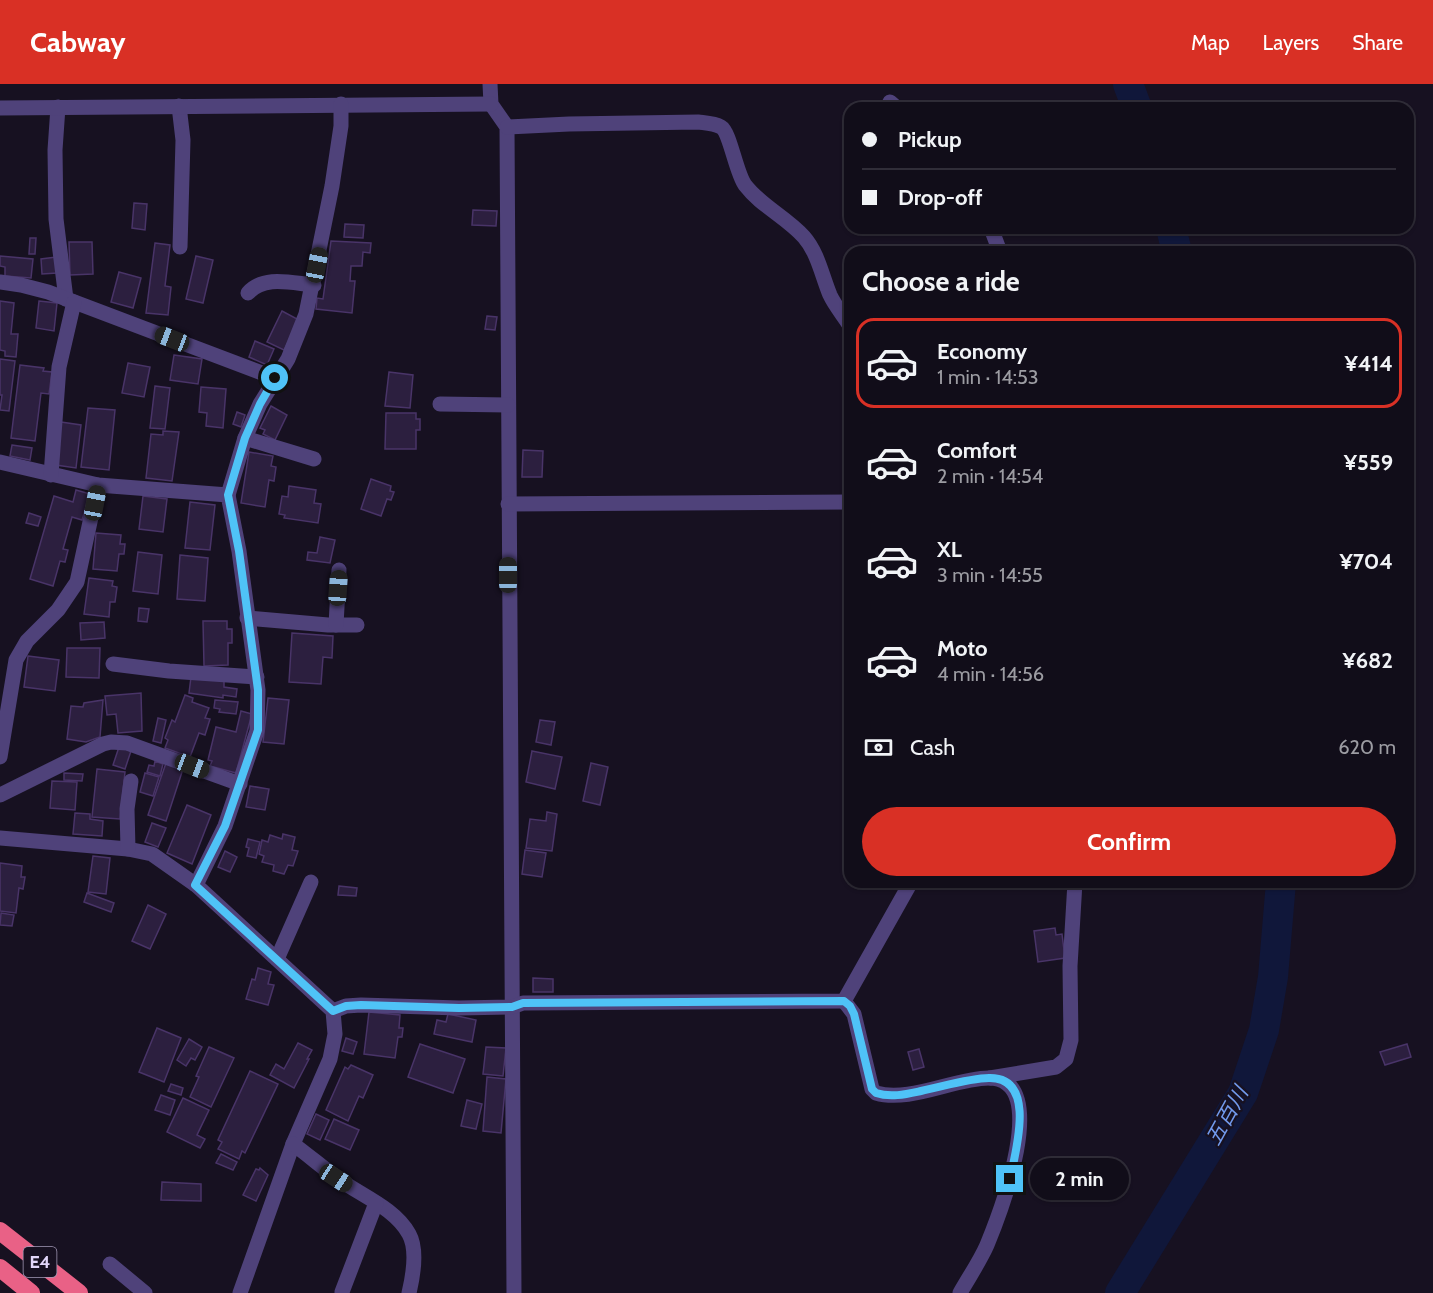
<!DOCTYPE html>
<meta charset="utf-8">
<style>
body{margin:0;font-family:Cabin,"Noto Sans JP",sans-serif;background:#1a1622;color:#f1f3f6;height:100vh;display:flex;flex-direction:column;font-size:22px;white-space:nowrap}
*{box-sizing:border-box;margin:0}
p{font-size:20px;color:#9c9ca2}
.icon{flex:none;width:33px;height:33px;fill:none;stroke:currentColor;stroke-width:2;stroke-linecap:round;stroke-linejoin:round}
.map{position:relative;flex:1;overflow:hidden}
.drawer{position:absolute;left:844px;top:162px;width:570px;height:642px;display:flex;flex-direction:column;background:#110d19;border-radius:18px;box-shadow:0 2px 4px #0004,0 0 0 2px #302d38}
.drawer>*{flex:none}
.banner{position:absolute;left:844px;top:18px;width:570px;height:132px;border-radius:18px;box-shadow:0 2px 4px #0004,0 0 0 2px #302d38;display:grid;align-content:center;height:132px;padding:0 18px;background:#110d19}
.end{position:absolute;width:27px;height:27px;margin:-14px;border:8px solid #4fc3f7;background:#111;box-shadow:0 0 0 3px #111}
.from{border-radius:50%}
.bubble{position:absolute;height:42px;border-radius:21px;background:#110d19;box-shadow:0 2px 4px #0004,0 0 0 2px #302d38;font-size:20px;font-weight:800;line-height:42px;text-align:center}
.car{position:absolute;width:18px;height:36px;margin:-18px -9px;border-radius:8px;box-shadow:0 0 4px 2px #0007;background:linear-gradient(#222 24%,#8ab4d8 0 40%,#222 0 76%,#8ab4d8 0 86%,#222 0)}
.banner b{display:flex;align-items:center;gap:21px;height:57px;font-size:22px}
.banner b+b{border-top:2px solid #302d38}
.banner i{width:15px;height:15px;background:#f1f3f6}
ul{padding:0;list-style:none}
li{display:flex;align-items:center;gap:18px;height:90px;margin:0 12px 9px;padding:0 6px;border:3px solid transparent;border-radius:18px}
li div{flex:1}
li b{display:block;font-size:22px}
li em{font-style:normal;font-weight:800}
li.current{border-color:#d93025}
li>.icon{width:54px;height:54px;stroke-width:1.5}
h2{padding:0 18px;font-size:27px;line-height:72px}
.pay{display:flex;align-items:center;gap:15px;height:66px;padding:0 18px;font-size:22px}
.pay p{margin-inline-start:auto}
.action{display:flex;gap:12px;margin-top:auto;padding:12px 18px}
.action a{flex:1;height:69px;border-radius:36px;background:#d93025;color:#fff;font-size:24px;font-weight:800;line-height:69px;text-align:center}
header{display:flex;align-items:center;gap:36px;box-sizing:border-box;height:84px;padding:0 30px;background:#d93025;color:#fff}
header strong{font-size:28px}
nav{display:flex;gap:33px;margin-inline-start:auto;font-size:21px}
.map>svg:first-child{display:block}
</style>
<header>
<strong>Cabway</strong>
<nav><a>Map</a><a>Layers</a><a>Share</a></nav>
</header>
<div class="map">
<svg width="1433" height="1209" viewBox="0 0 1433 1209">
<rect width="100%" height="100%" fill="#171121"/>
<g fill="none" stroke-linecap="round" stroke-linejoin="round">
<g stroke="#10173a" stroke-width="30">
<path d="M1128,0L1137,24"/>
<path d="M1171,144L1177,168"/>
<path d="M1120,1209L1243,1009L1264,946L1273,893L1281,798"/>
</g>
</g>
<g fill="#2c1f3f" stroke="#493468" stroke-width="1.5">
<path d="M134,119L147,120L145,146L132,144Z"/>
<path d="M473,126L497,127L496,142L472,141Z"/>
<path d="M345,140L364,141L363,154L344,153Z"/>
<path d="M30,154H36L35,170H29Z"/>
<path d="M331,157L371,159L370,169L363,168L362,182H351L350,197H355L352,229L316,225L317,214L323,215Z"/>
<path d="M69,158H92L93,190L70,191Z"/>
<path d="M155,159L170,161L165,202L171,203L168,231L146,229Z"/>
<path d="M0,172L33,175L31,194L5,192V183L0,182Z"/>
<path d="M196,172L213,176L203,219L186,215Z"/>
<path d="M56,173L57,189L42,190L41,175Z"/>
<path d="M119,188L141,194L133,224L111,218Z"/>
<path d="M0,217L14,219L11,250H18L16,273L5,272V267L0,266Z"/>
<path d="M39,217L57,219L54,247L36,244Z"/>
<path d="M282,227L299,236L284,266L267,258Z"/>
<path d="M487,232L497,233L495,246L485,245Z"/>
<path d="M255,257L274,265L267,281L249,273Z"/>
<path d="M174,271L202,275L198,300L170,296Z"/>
<path d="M0,275L15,277L9,327L0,326L2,311H0Z"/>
<path d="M128,279L150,283L144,313L122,309Z"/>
<path d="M20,281L44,284L43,287L52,288L49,310L41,309L35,357L11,354Z"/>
<path d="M389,288L413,291L410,324L385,322Z"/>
<path d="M155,302L170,304L165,345L150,344Z"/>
<path d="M201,303L226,305L223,344L206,342L207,329L199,328Z"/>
<path d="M271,322L287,331L275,356L263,350L265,346L260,344Z"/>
<path d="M88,324L115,326L109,386L81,383Z"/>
<path d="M237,328L245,331L241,343L233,340Z"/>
<path d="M386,329H416V335H420V346H416V365H385Z"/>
<path d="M61,338L81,341L76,384L56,381Z"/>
<path d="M163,347L179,348L172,397L146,394L151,350L163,351Z"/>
<path d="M12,361L32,364L30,376L10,372Z"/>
<path d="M523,366L543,367L542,393H522Z"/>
<path d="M249,368L273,372L271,382L276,383L274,397L269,396L265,423L241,419Z"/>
<path d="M371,395L391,402L390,407L394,408L391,416L387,415L381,432L361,425Z"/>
<path d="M289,402L316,406L314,419L321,420L318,439L284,434L285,431L279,430L282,412L288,413Z"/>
<path d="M76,406L90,410L82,436L72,433L63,465L68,466L65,478L60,477L53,502L30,495L54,412L73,418Z"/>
<path d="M143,412L167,415L163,448L139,445Z"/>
<path d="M190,418L215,421L210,466L185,464Z"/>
<path d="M29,429L41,433L38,442L26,439Z"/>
<path d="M96,449L121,451L120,460H125L124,470H119L117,487L93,485Z"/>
<path d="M320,453L335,456L330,479L307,476L308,468L317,469Z"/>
<path d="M138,468L162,471L158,510L133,507Z"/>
<path d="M180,471L208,474L205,517L177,515Z"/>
<path d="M89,494L113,497L112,502L117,503L115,518H110L109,533L84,530Z"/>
<path d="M139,524L149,525L147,538L138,537Z"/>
<path d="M203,537H227V545H232V559H228V581L204,582Z"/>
<path d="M104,538L105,554L81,556L80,539Z"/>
<path d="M292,549L333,552L332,574L323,573L321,600L289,598Z"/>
<path d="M67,564H100L99,594L66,593Z"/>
<path d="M28,572L59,576L55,607L24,603Z"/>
<path d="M191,593L224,597V603L237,605L236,613L223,611V614L189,609Z"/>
<path d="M141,609L142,647L118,649L116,630L107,631L105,612Z"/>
<path d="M185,611L193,614L192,618L209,624L205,634L210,635L205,651L199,649L190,673L165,664L168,656L165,654L172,636L175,638Z"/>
<path d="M268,614L289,616L284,660L263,658Z"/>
<path d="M103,616L100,653L86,658L67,655L71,622L83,623L84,619Z"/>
<path d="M215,616L238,618L236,630L219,628L220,625L214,624Z"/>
<path d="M241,627L252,630L236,689L210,682L212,677L208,676L216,643L236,648Z"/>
<path d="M158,634L166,636L161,659L153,657Z"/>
<path d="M540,636L555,638L551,661L536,658Z"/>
<path d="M119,663L131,667L125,685L113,681Z"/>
<path d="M532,667L562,673L555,705L526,698Z"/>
<path d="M155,677L163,680L160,692L147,688L149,681L154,682Z"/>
<path d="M166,679L183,685L166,737L148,731Z"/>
<path d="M591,679L608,683L600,721L583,717Z"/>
<path d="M97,685L125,688L120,735L92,733Z"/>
<path d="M64,689L83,690L82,697L64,696Z"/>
<path d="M145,689L159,693L153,712L140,708Z"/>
<path d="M52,697L77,698L75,726L50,724Z"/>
<path d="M250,702L269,705L265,726L246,723Z"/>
<path d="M187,721L211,731L192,780L167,769Z"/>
<path d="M547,728L557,730L552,767L526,764L530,735L546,737Z"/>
<path d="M75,729L90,730V735L103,737L102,752L73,750Z"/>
<path d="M152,739L166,744L158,763L145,758Z"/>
<path d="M283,750L295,753L292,766L298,767L293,782L288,781L284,790L273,787L274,781L262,778L264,772L259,770L262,756L268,758L270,751L282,755Z"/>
<path d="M248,755L260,758L256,774L247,772L249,764L246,763Z"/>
<path d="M525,766L546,769L542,793L522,790Z"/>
<path d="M225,767L237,773L230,788L218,783Z"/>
<path d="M93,772L110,774L106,810L88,808Z"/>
<path d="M0,779L22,782L21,793H25L23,805L19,804L16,829L0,827Z"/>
<path d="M339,802L357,804L356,812L338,811Z"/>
<path d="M87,809L114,819L111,828L84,818Z"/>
<path d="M148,821L166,830L150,865L132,857Z"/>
<path d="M1,829L14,831L12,842L0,841Z"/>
<path d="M1055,844L1056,851L1062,850L1065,874L1038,878L1034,847Z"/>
<path d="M258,884L271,888L268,900L274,901L268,921L246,915L252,895L255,896Z"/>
<path d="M533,894L553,895V908H533Z"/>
<path d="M369,928L400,931L399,944H403L402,953H398L395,974L364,970Z"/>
<path d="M448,930L476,936L472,958L434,950L437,936L446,938Z"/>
<path d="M157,944L181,954L164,998L139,988Z"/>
<path d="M346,954L357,958L353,970L342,967Z"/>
<path d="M189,955L202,963L195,976L191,974L186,982L177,976Z"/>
<path d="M298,959L312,966L307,975H309L294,1004L270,991L276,980L284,985Z"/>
<path d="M420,960L465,975L453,1009L408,993Z"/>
<path d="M1407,960L1411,973L1385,981L1380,968Z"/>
<path d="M209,963L234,974L211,1023L190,1013L199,993L196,992Z"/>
<path d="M486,963L506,964L503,992L483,990Z"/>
<path d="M919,965L924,983L913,986L908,968Z"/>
<path d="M351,981L373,991L363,1014L359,1012L348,1037L326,1026L345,983L348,985Z"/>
<path d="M250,987L278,1000L245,1069L242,1067L239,1075L218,1065L222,1058L218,1056Z"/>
<path d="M487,993L506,995L501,1049L483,1047Z"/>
<path d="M171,1000L183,1004L181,1011L168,1007Z"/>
<path d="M161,1011L175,1016L170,1031L155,1026Z"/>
<path d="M183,1014L209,1026L197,1051L205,1055L200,1064L167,1048Z"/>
<path d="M467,1016L482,1020L476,1045L461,1042Z"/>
<path d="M316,1030L329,1036L320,1056L307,1050Z"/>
<path d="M334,1035L359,1046L350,1066L325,1055Z"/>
<path d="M221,1070L237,1078L233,1086L216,1079Z"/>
<path d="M260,1084L268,1091L256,1117L243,1111L256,1085L259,1086Z"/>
<path d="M162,1098L201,1100V1117L161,1116Z"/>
</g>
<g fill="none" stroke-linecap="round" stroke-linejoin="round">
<g stroke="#4f427a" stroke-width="15">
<path d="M490,0L491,20L507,43L514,1209"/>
<path d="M890,18L897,24"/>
<path d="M179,22L183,56L180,163"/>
<path d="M58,23L55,66L56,135L66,215"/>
<path d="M0,24L491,20"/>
<path d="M507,43L569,40L698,38C706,39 714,39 721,43C730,48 736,89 745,101C761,122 786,133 804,153C818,169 822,192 830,211C835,222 844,232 850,242"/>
<path d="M991,144L1000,168"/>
<path d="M0,198L21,201L48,208L275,294"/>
<path d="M248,209C264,191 291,199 314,201"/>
<path d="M440,320L508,321"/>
<path d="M245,354L314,375"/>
<path d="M0,378L98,401L228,411L239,467L258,606L257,647L225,742L196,801"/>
<path d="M51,391L59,283L74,218"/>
<path d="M228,411L245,354L260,320L288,275L306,230L332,102L341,42V20"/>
<path d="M508,420L850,418"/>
<path d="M247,534L328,541H357"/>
<path d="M336,541L339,486"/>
<path d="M113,580L169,587L257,593"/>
<path d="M0,673L16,576L27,557L58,526L77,498L98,401"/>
<path d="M0,711L103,660L111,658L127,659L240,700"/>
<path d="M0,754L128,765L152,770L196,801L333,927L335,950L330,975L293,1060L240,1209"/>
<path d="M128,765L127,725L131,697"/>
<path d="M277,875L311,798"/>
<path d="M844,917L854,930L872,1005L876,1009C909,1019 955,994 989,994C1053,994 999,1132 987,1161C980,1177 969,1193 960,1209"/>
<path d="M333,927L346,922L361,921L459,924L512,923L523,919L844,917L911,798"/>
<path d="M990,994L1056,983L1066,975L1071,956L1070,882L1075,798"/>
<path d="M293,1060C308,1071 322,1083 337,1094C360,1111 395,1124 409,1150C418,1166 413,1192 409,1209"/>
<path d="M110,1180L145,1209"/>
<path d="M342,1208L376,1119"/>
</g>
<g stroke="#e96186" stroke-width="18">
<path d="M0,1147L79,1209"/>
<path d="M0,1184L31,1209"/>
</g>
</g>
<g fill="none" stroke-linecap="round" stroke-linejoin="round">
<path stroke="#4fc3f7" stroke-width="8" d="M275,294L260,320L245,354L228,411L239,467L258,606V646L225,742L195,801L333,927L346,922L361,921L459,924L512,923L523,919L844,917L850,922L854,930L872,1005L876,1009C891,1014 907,1010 921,1007C941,1003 970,994 989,994C1038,993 1015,1069 1010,1095"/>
</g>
<g text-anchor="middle" stroke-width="4.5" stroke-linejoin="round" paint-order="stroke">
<rect fill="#171121" stroke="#a49bb8" stroke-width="1.5" x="23.5" y="1163" width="33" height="30" rx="4.5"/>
<g font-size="18" font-weight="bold" fill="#e1d6f9">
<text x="40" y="1184">E4</text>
</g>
<g font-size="21" font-style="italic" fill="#729aec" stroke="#171121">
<text transform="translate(1227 1032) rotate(-61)" y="7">五百川</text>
</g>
</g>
</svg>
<i class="end from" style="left:275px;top:294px"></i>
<i class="end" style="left:1010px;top:1095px"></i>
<div class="bubble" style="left:1030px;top:1074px;width:99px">2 min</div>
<i class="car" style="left:317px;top:181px;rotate:11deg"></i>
<i class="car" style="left:172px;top:255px;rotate:291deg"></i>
<i class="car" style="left:95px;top:419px;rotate:11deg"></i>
<i class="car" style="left:508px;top:491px;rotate:0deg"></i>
<i class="car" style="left:338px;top:504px;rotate:4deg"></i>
<i class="car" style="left:192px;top:682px;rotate:111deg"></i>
<i class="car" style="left:336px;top:1094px;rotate:123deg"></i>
<div class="banner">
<b><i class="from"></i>Pickup</b>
<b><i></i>Drop-off</b>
</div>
<section class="drawer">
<h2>Choose a ride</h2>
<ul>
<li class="current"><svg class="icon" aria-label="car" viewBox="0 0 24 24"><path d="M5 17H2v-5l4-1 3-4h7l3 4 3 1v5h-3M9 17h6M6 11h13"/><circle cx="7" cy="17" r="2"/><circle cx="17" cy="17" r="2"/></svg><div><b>Economy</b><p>1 min · 14:53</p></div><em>¥414</em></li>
<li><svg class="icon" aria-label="car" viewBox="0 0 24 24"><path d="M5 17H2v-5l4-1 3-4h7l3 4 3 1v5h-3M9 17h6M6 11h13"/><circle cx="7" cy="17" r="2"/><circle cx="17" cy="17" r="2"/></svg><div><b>Comfort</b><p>2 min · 14:54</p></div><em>¥559</em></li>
<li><svg class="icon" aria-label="car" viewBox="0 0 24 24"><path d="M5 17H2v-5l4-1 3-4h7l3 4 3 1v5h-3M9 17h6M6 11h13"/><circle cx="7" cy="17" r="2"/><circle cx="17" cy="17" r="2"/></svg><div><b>XL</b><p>3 min · 14:55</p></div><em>¥704</em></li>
<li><svg class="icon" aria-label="car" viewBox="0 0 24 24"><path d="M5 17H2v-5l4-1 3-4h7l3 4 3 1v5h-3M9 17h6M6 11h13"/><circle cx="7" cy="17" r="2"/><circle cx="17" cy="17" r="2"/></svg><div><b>Moto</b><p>4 min · 14:56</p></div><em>¥682</em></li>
</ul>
<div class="pay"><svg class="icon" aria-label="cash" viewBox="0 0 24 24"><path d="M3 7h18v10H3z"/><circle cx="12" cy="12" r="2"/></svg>Cash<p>620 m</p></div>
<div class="action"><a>Confirm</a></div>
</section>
</div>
